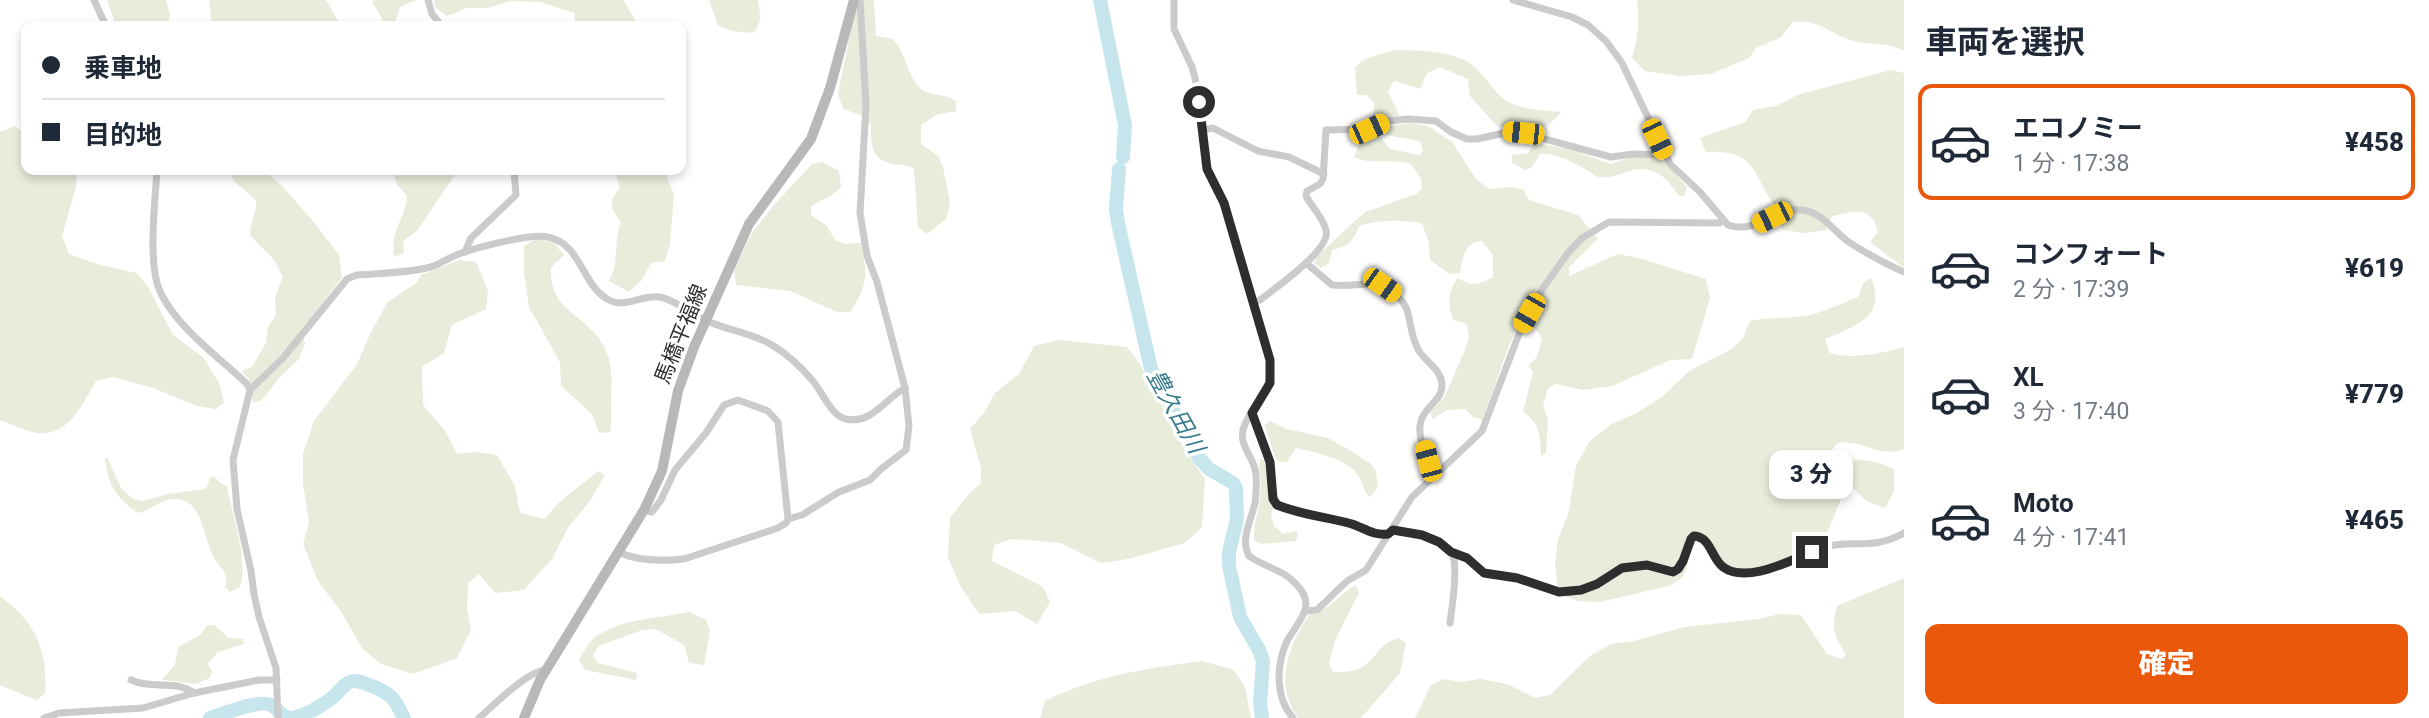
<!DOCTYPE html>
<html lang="ja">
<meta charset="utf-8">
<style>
body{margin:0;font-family:Roboto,"Noto Sans JP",sans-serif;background:#f2f2f3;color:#1f2937;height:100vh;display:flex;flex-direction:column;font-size:26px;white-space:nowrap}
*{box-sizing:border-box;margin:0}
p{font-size:23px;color:#747a83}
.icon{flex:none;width:38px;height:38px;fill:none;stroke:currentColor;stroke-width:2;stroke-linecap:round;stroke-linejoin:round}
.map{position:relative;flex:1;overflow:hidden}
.panel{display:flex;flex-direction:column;background:#fff;width:525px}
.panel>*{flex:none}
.banner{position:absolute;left:21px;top:21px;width:665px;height:154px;border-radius:14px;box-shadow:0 4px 10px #0003;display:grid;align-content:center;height:154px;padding:0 21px;background:#fff}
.end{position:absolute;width:32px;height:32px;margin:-16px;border:9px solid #2e2e2e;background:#fff;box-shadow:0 0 0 4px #fff}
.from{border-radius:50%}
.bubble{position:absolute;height:49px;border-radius:14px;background:#fff;box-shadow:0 4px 10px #0003;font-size:23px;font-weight:800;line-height:49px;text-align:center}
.car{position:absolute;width:21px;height:42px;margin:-21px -10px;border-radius:9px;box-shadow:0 0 5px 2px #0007;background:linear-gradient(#f5c518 24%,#345 0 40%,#f5c518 0 76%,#345 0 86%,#f5c518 0)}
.banner b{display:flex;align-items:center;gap:24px;height:66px;font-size:26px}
.banner b+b{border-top:2px solid #e0e1e3}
.banner i{width:18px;height:18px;background:#1f2937}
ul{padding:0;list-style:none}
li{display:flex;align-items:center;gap:21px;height:116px;margin:0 14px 10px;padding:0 7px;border:4px solid transparent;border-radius:14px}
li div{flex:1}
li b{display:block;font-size:26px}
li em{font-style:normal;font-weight:800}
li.current{border-color:#ea580c}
li>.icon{width:63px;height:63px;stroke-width:1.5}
h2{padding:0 21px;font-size:32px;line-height:84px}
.primary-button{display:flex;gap:14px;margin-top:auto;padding:14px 21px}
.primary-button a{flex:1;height:80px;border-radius:14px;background:#ea580c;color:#fff;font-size:28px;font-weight:800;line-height:80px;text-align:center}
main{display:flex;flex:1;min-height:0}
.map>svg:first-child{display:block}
</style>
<main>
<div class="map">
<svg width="1904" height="718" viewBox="0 0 1904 718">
<rect width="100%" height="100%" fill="#fff"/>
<g fill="#e7ecdb">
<path d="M107,0H166L170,15L167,26H116Z"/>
<path d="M209,0H326L341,26H212Z"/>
<path d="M374,0H416L400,7L394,26H382V18L372,2Z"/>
<path d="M434,0H623L639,26H575V13L540,2L511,1L488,8H467L447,16L435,7Z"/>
<path d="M709,0H758C760,13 763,23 753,33L732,31L718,25Z"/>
<path d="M863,0H874L876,36L893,39C907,54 908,82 924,91C933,96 943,93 956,101V111L936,115L921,125V144L938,156L943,167L950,203L946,219L927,234L918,227L914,169C906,163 902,166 893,164C870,160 871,142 871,124L861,115L843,109L838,94L854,15Z"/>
<path d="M1637,0H1904V51C1888,41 1868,46 1850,40C1827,32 1819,19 1793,22L1781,37L1756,48L1749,58L1711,74L1679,76L1645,71L1632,58C1638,38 1640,20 1637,0Z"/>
<path d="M1394,50C1418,51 1443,50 1464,60C1480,68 1488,83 1499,95C1513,110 1542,110 1561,112C1543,137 1524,128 1497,126L1470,96L1468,79L1440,67L1427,73L1420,89L1394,81L1388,92L1399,115L1385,119H1373L1374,102L1366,95H1357L1355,68L1363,60Z"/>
<path d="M1891,70L1904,73V268L1870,242L1878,232C1871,204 1854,212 1832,216L1826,230L1805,233L1782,230L1779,222L1783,214C1752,187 1765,148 1706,152L1700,138L1745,122L1753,110L1776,106L1797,95Z"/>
<path d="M1409,123L1428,126L1452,142L1476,179L1489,189L1510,187L1523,189L1529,200L1578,215L1598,239L1569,267V276L1618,254L1639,258L1706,279L1710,298L1692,359L1670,360L1612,386L1584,390L1556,384L1548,388L1543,406L1548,419L1546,453L1541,456C1540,437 1541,423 1523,412L1533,372L1528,366L1537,357L1542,339L1532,322L1521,320C1504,351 1496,387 1482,420L1473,417L1465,409L1447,410L1432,419L1431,411L1444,398L1465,350L1469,337L1467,324L1454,320C1447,307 1448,290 1458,278C1472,287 1479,285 1493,277V255L1482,241C1465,241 1462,259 1460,273L1450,274L1430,260L1429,243L1422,223C1400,220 1380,219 1359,226C1353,242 1349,246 1332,250L1329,263L1321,268L1314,263L1318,255L1365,212L1416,194L1422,189L1421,179L1411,164C1394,158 1368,165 1354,157L1358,147L1359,137L1367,135L1381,137L1390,149L1420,155L1423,151L1420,141L1386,135L1381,130L1391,126Z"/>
<path d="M14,126L26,134V170H78L75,190L62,236L69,254L100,265L137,273L148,287L173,335L204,358L220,385L224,403L216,409L197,406L153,388L113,377L96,381C82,404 69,437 37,433C25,431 12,424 0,420V132Z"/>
<path d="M1535,143L1573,150L1610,164L1629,158H1654L1664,161L1687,187L1684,196H1679C1673,188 1666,177 1657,173C1633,161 1620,180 1599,177C1594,176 1590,172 1585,169C1573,162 1554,152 1540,154L1532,167L1525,170L1512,163V155L1528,153Z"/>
<path d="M823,162L839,171L841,187C833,197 821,199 811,207V215L827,226L835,240L846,244L861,243C867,276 869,283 850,312H837L790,291L736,285L734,269L752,233L774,205L812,164Z"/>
<path d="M230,170H264L284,188L312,220L339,255L342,277L302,331L305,344L298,360L280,377L262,400L253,403L250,381L242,371L252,367L266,343L268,327L276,315L275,297L283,277L275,261L250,235C250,221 257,214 256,200L234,181Z"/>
<path d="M392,170H458L417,231L403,241L404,253L394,257C390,229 405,221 407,196L397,184Z"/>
<path d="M606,170H664L674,194L670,244L665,261L651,263L642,280L629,292L609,281C620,261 613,243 621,222C610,208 608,202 620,188L616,175Z"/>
<path d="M536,239L553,242L564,255L551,267C549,307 575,310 597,336C613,356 612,375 611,399C611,410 612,421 610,432L599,433L592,414L561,386L560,362L529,307L524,272V246Z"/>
<path d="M459,260L476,262L488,291L486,309L452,325L444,353L422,367L423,405L445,431L457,454L477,452L497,455L515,486L520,513L545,519C560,498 578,488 598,471L605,475L590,501L569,526L552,559L524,590L495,593L479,574L468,583L467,608L471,630L457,658L413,674L381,664L362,648L342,613L318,581L303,544L309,523L303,483V454L314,421L357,364L372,330L388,302L416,283L422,274C436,271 446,264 459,260Z"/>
<path d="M1871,278C1888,317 1853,327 1825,339L1830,353C1850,360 1883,353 1904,347V449C1879,459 1861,438 1837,443L1830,453L1837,461C1854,457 1878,461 1894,469V491L1885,508L1866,501L1852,487L1847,488C1836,506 1832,526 1822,542C1804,569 1757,581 1728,565C1718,559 1711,545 1704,536L1688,541L1689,560L1686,570L1682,578L1669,586L1599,602L1578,601L1564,596L1558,590L1555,565L1558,539L1568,515L1576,466L1589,442L1610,425L1637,413L1662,397L1689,371L1732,349L1743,338L1750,321C1772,316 1795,320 1817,313C1831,309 1844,302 1858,297L1864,282Z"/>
<path d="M1059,340L1127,347L1140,364L1186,452L1205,479L1202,527L1185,543L1128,559L1101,563L1061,543L1012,539L994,545L992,561L1043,587L1050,602L1037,624L1015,611L979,614L960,585L948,558L950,518L967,496L981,483V468L970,429L984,413L995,393L1019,374L1034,346Z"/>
<path d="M1270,421L1287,429L1328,438L1346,448L1371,464L1376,471L1378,487L1370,497C1363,491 1364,486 1360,478C1351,459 1314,452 1296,448L1287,462C1283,462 1279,463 1276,459C1273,455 1269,434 1264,425Z"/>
<path d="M107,457L121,488L133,499L143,501L168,494L206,489L210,478L214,476L220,483L227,486C232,516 249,560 240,587L230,592L225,587C230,574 220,568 214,558C206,543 204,520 193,507C190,503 183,500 179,499C162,497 153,510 138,513C116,498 108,485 105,458Z"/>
<path d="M1261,458L1266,461L1269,477V494L1273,507L1271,517L1274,526L1283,534L1294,531L1298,533L1296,541L1261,544L1254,540C1253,522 1261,505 1261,487C1261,477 1257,468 1261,458Z"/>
<path d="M1904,578V718H1415L1431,685L1444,679L1462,682L1480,679L1507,684L1535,698L1550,695L1590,656L1611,644L1635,641L1684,627L1759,619L1780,614L1801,615L1827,654L1841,659L1846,655C1834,635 1831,629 1837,606Z"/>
<path d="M1356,585L1359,593L1335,640L1329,663L1333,672C1379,674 1368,648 1398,638L1406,643L1400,673L1361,718H1298C1274,684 1288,647 1309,615C1329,611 1338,595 1356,585Z"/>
<path d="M0,596C35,622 48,650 45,694L36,700L0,685Z"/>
<path d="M689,612L706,620L710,631L704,665L689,663L684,645L656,629L642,630L599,646L593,655L598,663L637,673L636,680L585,670L579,660C583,653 588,643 594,638C620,618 658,619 689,612Z"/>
<path d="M208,625H214L229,638L243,639L244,644L218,652L208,664L212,671L210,678L196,684L162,680L175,665L178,647L200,635Z"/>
<path d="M1202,661L1234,670L1245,687L1251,718H1040L1045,701C1094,676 1149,668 1202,661Z"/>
</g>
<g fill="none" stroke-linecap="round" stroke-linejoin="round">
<g stroke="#c6e5ed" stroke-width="14">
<path d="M1100,0L1125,125L1123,157"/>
<path d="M1119,169L1116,209L1118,223L1151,369L1199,458L1209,469L1233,483L1236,488L1237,519L1229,552V566L1240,617L1259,650L1263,661L1260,704L1262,718"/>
<path d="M210,718C224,714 258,699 271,705C278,708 280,716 289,718"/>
<path d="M292,718C306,715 320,707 332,698C339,693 343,683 353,681C360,680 368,685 375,687C395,697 394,699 404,718"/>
</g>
<g stroke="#cbcbcb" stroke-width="7">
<path d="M94,0L106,26"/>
<path d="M428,0L432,14L442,26"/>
<path d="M1174,0V29L1192,67L1195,78L1207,169L1224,203L1270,360C1274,397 1251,401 1243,430C1239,448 1256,458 1256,476C1257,485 1256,494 1255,503C1251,520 1240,540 1249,556C1264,567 1284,570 1296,584C1318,606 1298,621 1287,641C1276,665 1275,698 1293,718"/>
<path d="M1513,0L1572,17L1588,25L1606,41L1622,63L1670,164L1700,192L1728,225C1758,235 1774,206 1801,210C1822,212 1831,228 1846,240C1858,249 1890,266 1904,272"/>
<path d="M1202,130L1213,128L1258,151L1289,157L1324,174"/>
<path d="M157,170C155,202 149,253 157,283C168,321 219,357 247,384L250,390"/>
<path d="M465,252L471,238L516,195L514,170"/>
<path d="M1306,263L1332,285C1359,288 1369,277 1394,293C1400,298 1404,302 1407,310C1411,323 1411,338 1419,351C1426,362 1442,370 1442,385C1442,401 1424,407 1421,421C1416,436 1428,458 1430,474L1433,478"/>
<path d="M1254,302L1260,300C1275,288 1332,249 1326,230C1323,218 1312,207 1306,196L1307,191L1320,184L1323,179L1326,130L1369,129L1387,121L1408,119L1436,121L1451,132L1467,139H1477L1509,132L1523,133L1611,157L1634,154L1665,155"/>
<path d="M1252,413L1270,462L1272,492L1277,505C1301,515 1325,517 1350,524C1363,527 1374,536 1388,534"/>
<path d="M644,510L652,512L661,500L675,470L706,433L724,405L738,400L768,411L778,422L788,519"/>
<path d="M1393,530C1410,532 1446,537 1453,556C1458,570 1452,608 1450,623"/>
<path d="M618,552C637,561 664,561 684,559L778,528L786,523L788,519L802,515L839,492L870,480L881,469L906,450L909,426L905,388L877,282L867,256L860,213L866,105L860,0"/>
<path d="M1451,552L1467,558L1484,573L1517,578L1559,592H1571L1597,584L1622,568L1647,565L1673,572L1678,569L1683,561L1691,539L1694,536C1713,536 1712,564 1732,570C1764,580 1796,556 1825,547C1854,539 1871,551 1904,533"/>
<path d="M1305,611L1317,610L1347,581L1366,570L1412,497L1482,431L1522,326L1543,288L1568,253L1582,238L1609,222L1719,223L1722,221"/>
<path d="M131,680C152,690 175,679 194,693"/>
<path d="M44,718L59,713L143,708L194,693L259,680H277"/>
<path d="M278,718L276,668L259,617L254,594L251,571L237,509L233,460L250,390L283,358L347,279L357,275C380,273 409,273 431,267C438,265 443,261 450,258C467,249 531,233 548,237C582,244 581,285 609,300C625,309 642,294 660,297C679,301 694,317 712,323C732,331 754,334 772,345C787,354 801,367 812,380C822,391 831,416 846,419C871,425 886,398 905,388"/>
<path d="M479,718C494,705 527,671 546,670"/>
</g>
<path stroke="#b8b8b8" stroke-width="10" d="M524,718L540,680L644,510L662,471L678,391L694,347L749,224L811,139L830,88L854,0"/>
</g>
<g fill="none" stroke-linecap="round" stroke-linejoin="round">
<path stroke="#2e2e2e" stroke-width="9" d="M1199,102L1207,169L1224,203L1270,360V383L1252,413L1270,462L1273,499L1277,505C1302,515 1327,517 1352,524C1364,528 1374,536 1388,534L1393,530L1422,535L1439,542L1451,552L1467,558L1484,573L1517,578L1559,592L1581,590L1597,584L1622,568L1647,565L1673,572L1678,569L1683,561L1691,539L1694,536C1711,537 1711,558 1723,567C1746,584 1789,561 1812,552"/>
</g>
<g text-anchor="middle" stroke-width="7" stroke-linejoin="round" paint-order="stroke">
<g font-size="21" fill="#2e2e2e" stroke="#fff">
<text transform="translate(681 334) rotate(-68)" y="7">馬橋平福線</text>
</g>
<g font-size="23" font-style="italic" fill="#367b8c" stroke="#fff">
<text transform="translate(1176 411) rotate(61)" y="8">豊久田川</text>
</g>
</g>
</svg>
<i class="end from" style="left:1199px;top:102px"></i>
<i class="end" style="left:1812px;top:552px"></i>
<div class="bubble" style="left:1769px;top:450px;width:84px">3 分</div>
<i class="car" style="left:1369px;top:129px;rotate:66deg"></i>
<i class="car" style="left:1523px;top:133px;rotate:276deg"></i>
<i class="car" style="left:1657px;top:139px;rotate:155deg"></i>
<i class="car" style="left:1772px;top:217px;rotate:244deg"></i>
<i class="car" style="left:1382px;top:285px;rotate:125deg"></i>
<i class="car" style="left:1529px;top:313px;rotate:210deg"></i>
<i class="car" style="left:1428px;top:461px;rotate:345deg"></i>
<div class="banner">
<b><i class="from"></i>乗車地</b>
<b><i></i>目的地</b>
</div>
</div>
<section class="panel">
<h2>車両を選択</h2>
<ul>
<li class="current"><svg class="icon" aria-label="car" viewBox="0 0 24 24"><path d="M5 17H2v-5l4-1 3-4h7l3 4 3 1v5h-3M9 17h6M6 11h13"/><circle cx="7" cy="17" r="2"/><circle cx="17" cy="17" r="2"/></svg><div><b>エコノミー</b><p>1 分 · 17:38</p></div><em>¥458</em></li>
<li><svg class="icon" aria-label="car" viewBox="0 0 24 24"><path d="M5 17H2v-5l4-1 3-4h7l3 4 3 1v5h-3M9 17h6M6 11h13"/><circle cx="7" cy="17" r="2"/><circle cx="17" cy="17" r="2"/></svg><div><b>コンフォート</b><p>2 分 · 17:39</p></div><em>¥619</em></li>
<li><svg class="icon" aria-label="car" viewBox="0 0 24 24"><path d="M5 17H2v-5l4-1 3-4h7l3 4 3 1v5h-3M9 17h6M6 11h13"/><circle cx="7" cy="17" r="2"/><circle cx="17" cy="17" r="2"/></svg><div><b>XL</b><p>3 分 · 17:40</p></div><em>¥779</em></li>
<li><svg class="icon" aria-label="car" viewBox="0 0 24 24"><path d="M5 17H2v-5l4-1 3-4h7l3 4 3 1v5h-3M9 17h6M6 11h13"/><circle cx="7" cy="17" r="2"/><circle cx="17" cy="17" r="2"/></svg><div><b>Moto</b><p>4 分 · 17:41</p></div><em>¥465</em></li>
</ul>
<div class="primary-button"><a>確定</a></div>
</section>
</main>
